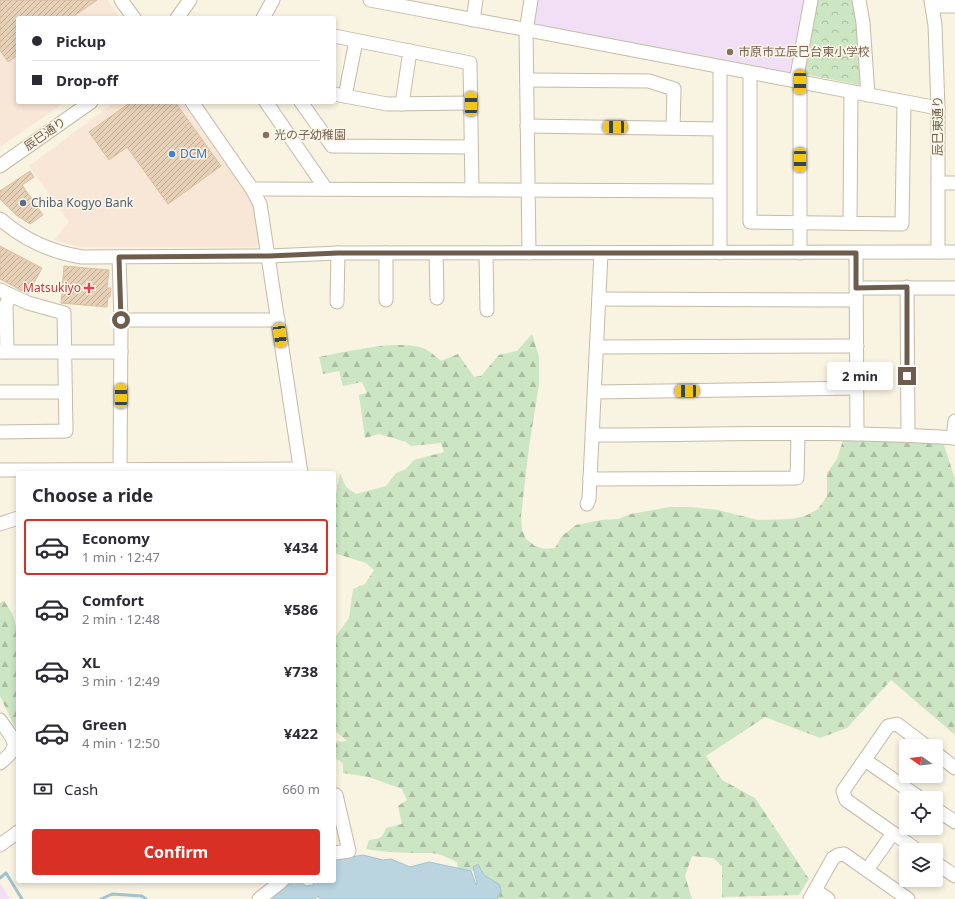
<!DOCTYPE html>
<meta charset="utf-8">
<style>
body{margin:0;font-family:"Noto Sans","Noto Sans JP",sans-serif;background:#f7f7f7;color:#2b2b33;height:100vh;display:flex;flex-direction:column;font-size:15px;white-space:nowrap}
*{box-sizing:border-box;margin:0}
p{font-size:13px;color:#7c7c81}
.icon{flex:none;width:22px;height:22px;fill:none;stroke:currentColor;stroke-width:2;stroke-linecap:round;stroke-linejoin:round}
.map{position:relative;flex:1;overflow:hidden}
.panel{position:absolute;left:16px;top:471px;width:320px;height:412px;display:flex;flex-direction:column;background:#fff;border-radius:4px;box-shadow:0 2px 6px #0003}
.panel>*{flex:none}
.top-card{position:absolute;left:16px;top:16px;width:320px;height:88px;border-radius:4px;box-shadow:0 2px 6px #0003;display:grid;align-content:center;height:88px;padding:0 16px;background:#fff}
.needle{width:26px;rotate:284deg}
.fabs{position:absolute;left:899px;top:739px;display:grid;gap:8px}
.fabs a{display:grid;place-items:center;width:44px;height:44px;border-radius:4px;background:#fff;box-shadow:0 2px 6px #0003;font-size:20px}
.end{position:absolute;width:18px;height:18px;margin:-9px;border:5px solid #6e5d4c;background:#fff;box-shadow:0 0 0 2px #fff}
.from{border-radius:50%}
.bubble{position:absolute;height:28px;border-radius:4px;background:#fff;box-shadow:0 2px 6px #0003;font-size:13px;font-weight:700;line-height:28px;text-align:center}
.car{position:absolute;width:12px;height:24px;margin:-12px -6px;border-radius:5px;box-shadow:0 0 3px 1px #0007;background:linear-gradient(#f5c518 24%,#345 0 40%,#f5c518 0 76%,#345 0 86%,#f5c518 0)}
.top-card b{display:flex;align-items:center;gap:14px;height:38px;font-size:15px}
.top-card b+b{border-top:1px solid #e1e1e2}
.top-card i{width:10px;height:10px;background:#2b2b33}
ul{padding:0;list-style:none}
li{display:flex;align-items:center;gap:12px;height:56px;margin:0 8px 6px;padding:0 8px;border:2px solid transparent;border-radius:4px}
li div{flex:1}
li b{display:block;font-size:15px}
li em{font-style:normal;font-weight:700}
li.current{border-color:#d93025}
li>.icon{width:36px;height:36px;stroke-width:1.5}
h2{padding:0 16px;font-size:18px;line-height:48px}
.pay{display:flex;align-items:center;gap:10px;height:44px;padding:0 16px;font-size:15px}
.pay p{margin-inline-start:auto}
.action{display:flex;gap:8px;margin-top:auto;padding:8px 16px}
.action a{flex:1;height:46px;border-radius:4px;background:#d93025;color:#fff;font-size:16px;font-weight:700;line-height:46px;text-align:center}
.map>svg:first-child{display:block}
</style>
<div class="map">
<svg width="955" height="899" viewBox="0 0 955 899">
<defs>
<pattern id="forest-firs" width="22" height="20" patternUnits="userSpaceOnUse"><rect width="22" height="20" fill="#cce5c3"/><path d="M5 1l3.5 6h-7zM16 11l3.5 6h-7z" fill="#aabda1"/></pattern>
<pattern id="park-crowns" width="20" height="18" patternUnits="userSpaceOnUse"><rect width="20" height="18" fill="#cce5c3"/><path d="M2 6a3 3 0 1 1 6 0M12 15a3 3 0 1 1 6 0" fill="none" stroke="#aabda1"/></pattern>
<pattern id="building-hatch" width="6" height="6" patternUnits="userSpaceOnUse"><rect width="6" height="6" fill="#e6d1b8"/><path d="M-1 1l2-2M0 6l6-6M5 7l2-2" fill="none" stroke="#bfad98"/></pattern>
</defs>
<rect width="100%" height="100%" fill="#f9f3e2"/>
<g fill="#f8e6d7">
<path d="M0,0H107L120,18H18V102H65L0,147Z"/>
<path d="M115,102H183L251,201L253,206L259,244L255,247H80L54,240L69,222L29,166Z"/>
</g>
<g fill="#f0dff5">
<path d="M538,0H807L793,76L533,27Z"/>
<path d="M0,883L10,899H0Z"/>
</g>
<g fill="url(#forest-firs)">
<path d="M532,334L539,357V384L529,447L521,516L522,530L526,539L535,546L544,549L555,548L562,536L576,525L601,520L618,519L631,514L670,507H691L718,510L758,520L792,519L805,516L818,509L827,496V473L837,459L844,437L943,442L955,479V735L891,680L847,728L820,738L765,717L706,756L722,780L755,798L809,879L799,895L722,897V866L713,858L692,856L685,876L692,899H497L501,891L500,885L484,875L478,865L474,868L473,871L458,869L457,862C448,858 439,853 430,853C409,853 387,853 366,849L369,840C379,839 383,838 386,828L402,824L398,806L407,800L402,789L369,777L343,773V764L339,760L334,759V742L347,741L334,730V639L349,618L353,589L365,584L374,570L366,563L334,553V505L340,473L346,487L356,494L386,486L396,473L406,469L414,460L444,452L441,443L411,446L406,442L379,434L365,438L359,395L367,393L362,382L343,386L339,371L323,374L319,357C345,352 399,339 423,348C429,350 436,357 441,361L458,354L474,377L481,376L499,355L517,351Z"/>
<path d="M4,601L12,613L18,632V734L0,696V603Z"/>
</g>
<path fill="url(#park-crowns)" d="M815,0H857L865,83L860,85L804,74L801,71Z"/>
<path fill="#bad5e0" stroke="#a1c2d0" d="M363,855L383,860L391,859L410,867L429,862L471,871L476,885L477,883L473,867L478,864L484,875L500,885L501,891L497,899H320L318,896L315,899H270L294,881H299L306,886L313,885L315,881H334V860Z"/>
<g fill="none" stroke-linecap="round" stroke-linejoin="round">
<g stroke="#a1c2d0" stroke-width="3">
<path d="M0,878L6,873L22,899"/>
<path d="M101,899L112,894L142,896L146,899"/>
</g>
</g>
<g fill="url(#building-hatch)" stroke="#dcbf9f">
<path d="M0,0H97L71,18H18V55L8,62L0,50Z"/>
<path d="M131,102H175L221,166L168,204L127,147L109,160L89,132Z"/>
<path d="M30,171L34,177L22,185L43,215L30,224L16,215L0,199V191Z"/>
<path d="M0,246L42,268L28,294L0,279Z"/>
<path d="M64,266L109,270L107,288H111L110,297H108L107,307L61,303Z"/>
</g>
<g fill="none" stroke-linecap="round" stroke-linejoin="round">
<g stroke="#c6baa8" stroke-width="15">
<g id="minor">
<path d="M121,0L134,18"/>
<path d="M370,0L938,108"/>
<path d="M859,0L863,23L868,95"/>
<path d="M931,0L935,25L938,108V252"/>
<path d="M932,6H955"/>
<path d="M177,18L190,0"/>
<path d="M263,18L273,0"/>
<path d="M473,20L476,0"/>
<path d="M334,36L470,63L472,190"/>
<path d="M720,67V253"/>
<path d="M750,73V222L902,224L904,102"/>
<path d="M527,80L649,81L674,89L673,128"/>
<path d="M796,81L811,0"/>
<path d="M334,94L387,104L471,103"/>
<path d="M345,96L356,41"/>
<path d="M192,102L252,189L260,204L301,473"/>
<path d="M266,102L326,189"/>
<path d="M301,102L332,146L471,147"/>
<path d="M402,104L410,51"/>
<path d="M527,126L719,129"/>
<path d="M0,166L91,102"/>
<path d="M938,183H955"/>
<path d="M252,189L719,191"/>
<path d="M0,219C24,240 50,252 82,257L269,256L338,253L955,252"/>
<path d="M850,223L851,92"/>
<path d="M386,253V300"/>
<path d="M436,253L437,298"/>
<path d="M486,253L487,310"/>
<path d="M529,253L526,31L531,0"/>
<path d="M800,253V82"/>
<path d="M856,253L857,434"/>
<path d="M119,257L121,320L120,473"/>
<path d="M907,287L908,435"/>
<path d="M856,288H955"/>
<path d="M0,290L28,303L64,313L66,431L0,432"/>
<path d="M599,299L856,300"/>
<path d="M337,302L338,253"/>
<path d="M121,320H278"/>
<path d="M597,347L857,346"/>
<path d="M0,352H121"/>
<path d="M7,352L6,305L10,296"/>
<path d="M0,392H65"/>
<path d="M595,392L857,388"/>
<path d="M592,435C713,435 835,430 955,438"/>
<path d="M953,438L955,421"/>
<path d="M0,470L300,469"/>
<path d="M590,479L797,478L798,435"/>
<path d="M587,504L589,499L601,253"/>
<path d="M0,524L18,518"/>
<path d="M0,720C14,741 23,745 0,763"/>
<path d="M936,753L955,768"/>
<path d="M865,760L920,798"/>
<path d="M936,809L955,822"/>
<path d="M893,833L917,850"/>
<path d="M0,845L18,832"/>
<path d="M334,853L349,851L336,795"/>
<path d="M936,863L955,876"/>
<path d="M867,870L893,833L846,800L843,791L888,726L897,724L926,746"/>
<path d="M815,890L828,899"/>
<path d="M259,899L282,881"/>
<path d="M810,899L833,858L838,855L844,854L908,899"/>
</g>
</g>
<use href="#minor" stroke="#fff" stroke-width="13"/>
</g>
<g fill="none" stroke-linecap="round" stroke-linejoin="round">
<path stroke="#6e5d4c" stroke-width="5" d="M121,320L119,257L269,256L338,253H856V288L907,287V376"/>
</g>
<g fill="#8d6e63" stroke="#fdf7e8" stroke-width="1.5">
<circle cx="730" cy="52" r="4"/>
<circle cx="266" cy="135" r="4"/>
</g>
<circle fill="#3f7fe0" stroke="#fdf7e8" stroke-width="1.5" cx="172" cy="154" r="4"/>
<circle fill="#5c6f8a" stroke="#fdf7e8" stroke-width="1.5" cx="23" cy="203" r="4"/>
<path fill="#e0444e" stroke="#fdf7e8" stroke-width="1.5" d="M87 282h4v4h4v4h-4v4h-4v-4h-4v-4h4z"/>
<g text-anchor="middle" stroke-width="3" stroke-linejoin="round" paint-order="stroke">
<g font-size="12" fill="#785e54" stroke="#fdf7e8" text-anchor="start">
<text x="738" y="56">市原市立辰巳台東小学校</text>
<text x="274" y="139">光の子幼稚園</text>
</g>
<g font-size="12" fill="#6e5d4c" stroke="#fdf7e8">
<text transform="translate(938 126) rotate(-90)" y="4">辰巳東通り</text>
<text transform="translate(45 134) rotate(-35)" y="4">辰巳通り</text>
</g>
<g font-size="12" fill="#366cbe" stroke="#fdf7e8" text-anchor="start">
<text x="180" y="158">DCM</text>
</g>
<g font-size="12" fill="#4e5e75" stroke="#fdf7e8" text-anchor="start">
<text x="31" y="207">Chiba Kogyo Bank</text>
</g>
<g font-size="12" fill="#be3a42" stroke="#fdf7e8" text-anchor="end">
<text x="81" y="292">Matsukiyo</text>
</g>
</g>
</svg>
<div class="fabs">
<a><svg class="needle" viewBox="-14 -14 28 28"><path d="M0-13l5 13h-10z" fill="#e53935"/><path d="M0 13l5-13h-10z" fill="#7c7c81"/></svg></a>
<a><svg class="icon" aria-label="locate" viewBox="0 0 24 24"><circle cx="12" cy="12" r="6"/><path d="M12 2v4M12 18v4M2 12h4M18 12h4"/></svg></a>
<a><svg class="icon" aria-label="layers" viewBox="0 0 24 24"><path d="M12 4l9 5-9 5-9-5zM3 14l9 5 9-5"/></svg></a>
</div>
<i class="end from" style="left:121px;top:320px"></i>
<i class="end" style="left:907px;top:376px"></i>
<div class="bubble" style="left:827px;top:362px;width:66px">2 min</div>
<i class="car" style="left:800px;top:82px;rotate:180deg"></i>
<i class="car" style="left:471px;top:104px;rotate:0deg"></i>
<i class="car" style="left:615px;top:127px;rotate:271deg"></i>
<i class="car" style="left:800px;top:160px;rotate:180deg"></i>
<i class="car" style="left:280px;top:335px;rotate:172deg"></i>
<i class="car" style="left:687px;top:391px;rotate:269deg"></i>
<i class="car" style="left:121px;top:396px;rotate:0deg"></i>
<div class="top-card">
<b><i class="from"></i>Pickup</b>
<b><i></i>Drop-off</b>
</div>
<section class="panel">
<h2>Choose a ride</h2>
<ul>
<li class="current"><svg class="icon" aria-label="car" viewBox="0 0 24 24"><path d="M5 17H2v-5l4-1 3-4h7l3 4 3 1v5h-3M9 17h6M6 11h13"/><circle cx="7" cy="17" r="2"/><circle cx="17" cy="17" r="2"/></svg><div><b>Economy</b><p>1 min · 12:47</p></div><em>¥434</em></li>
<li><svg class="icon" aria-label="car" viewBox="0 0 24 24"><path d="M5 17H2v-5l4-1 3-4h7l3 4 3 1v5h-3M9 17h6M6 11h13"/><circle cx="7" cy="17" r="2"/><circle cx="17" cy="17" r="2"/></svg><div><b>Comfort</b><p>2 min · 12:48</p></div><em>¥586</em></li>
<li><svg class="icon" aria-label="car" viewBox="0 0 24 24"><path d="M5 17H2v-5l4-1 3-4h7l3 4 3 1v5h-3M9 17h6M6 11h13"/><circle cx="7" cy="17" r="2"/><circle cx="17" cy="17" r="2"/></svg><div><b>XL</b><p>3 min · 12:49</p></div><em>¥738</em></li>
<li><svg class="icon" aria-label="car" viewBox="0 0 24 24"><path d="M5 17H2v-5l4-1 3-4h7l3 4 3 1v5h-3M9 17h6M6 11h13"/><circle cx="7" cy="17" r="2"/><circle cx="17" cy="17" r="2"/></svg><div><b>Green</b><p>4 min · 12:50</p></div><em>¥422</em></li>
</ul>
<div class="pay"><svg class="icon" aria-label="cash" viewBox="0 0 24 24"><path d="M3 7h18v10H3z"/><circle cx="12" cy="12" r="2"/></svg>Cash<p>660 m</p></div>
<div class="action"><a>Confirm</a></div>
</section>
</div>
